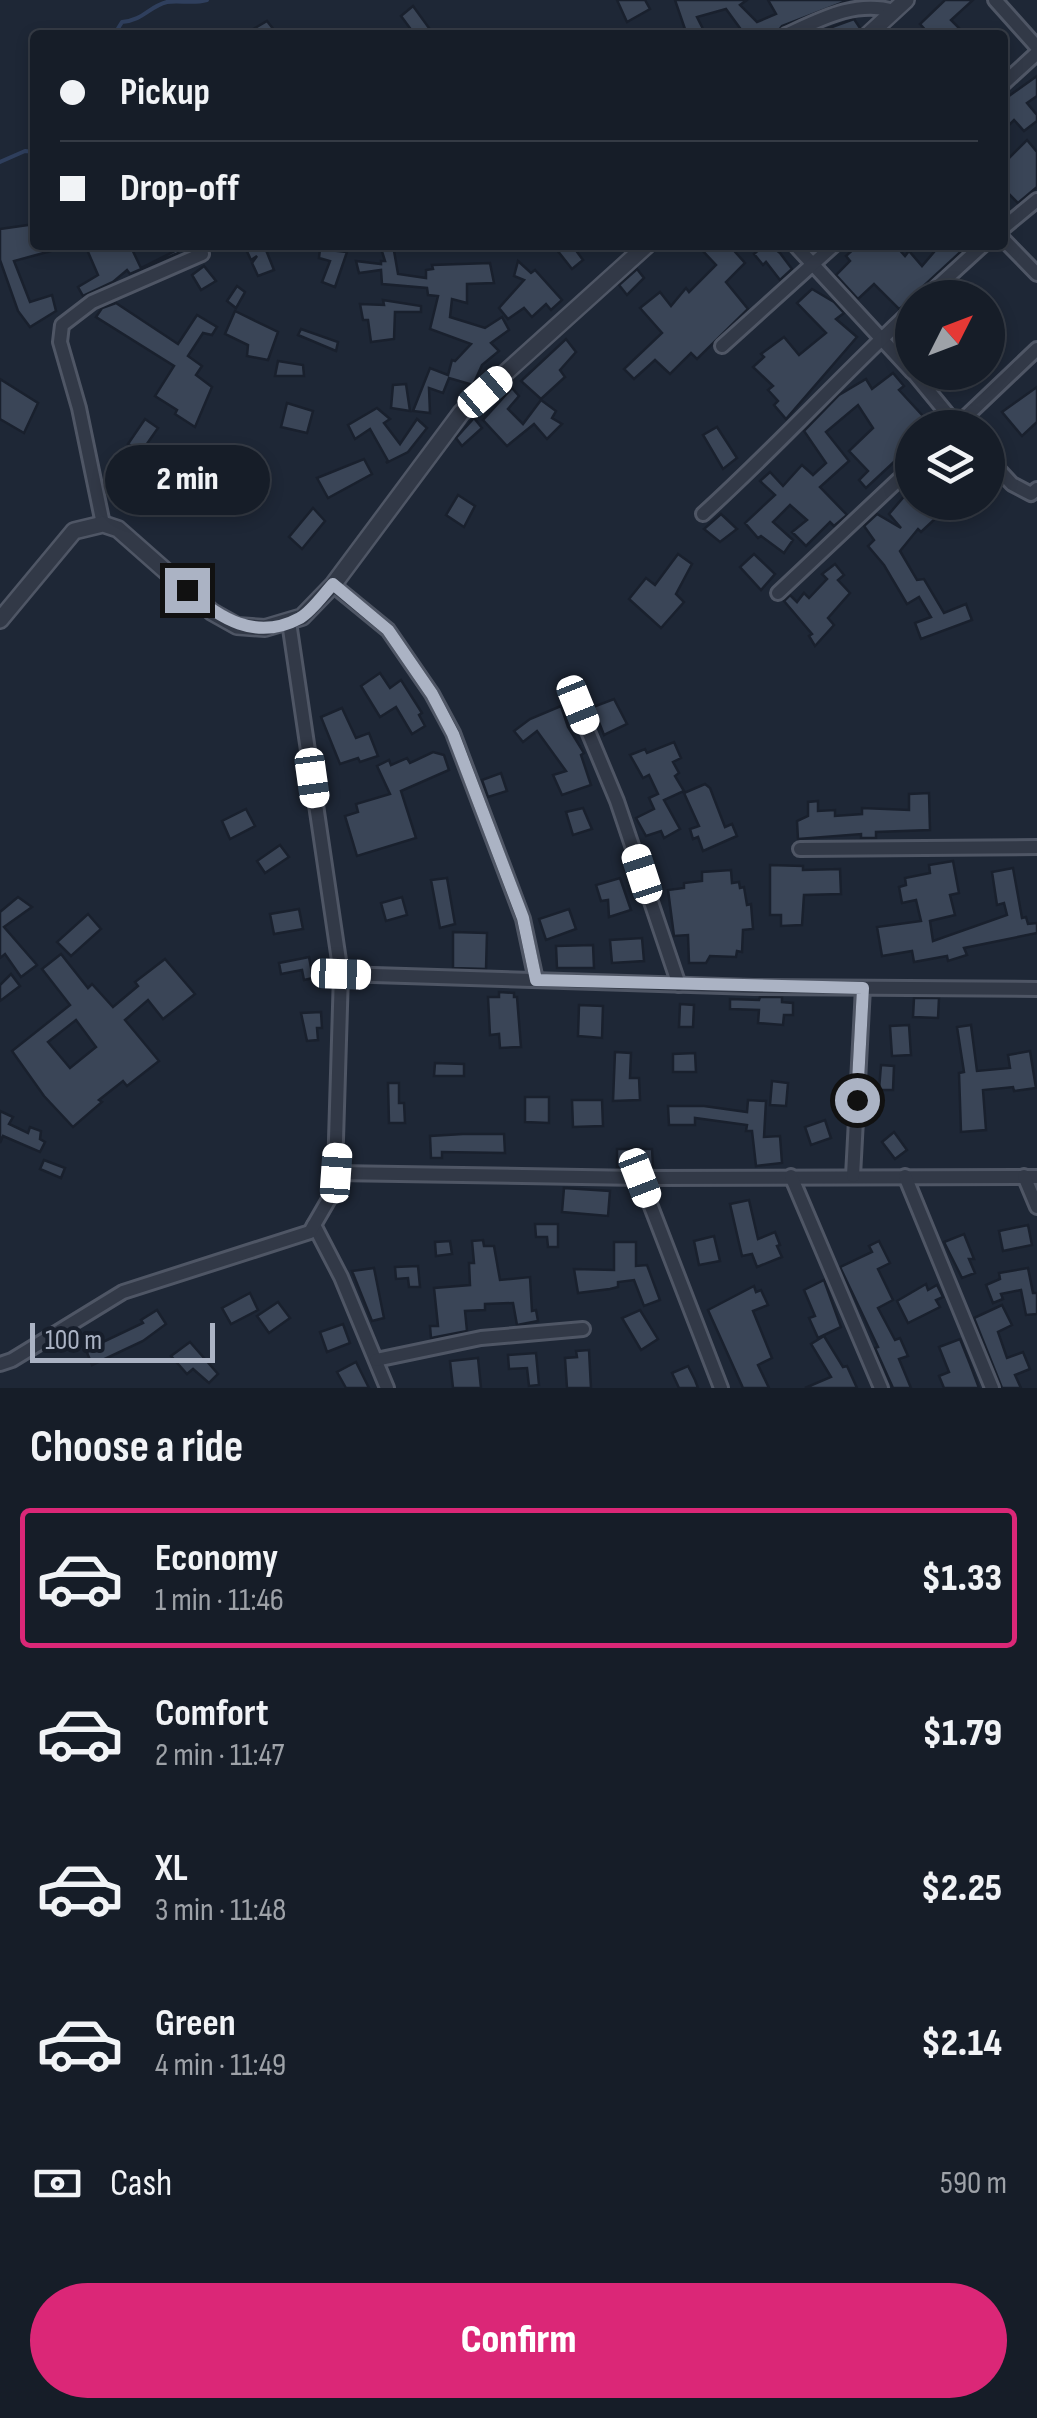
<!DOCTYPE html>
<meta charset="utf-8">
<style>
body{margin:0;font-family:"Sofia Sans Condensed",sans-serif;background:#1f2630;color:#f1f3f6;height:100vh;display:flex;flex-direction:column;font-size:38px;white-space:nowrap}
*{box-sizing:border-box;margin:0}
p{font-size:32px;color:#9ea2a8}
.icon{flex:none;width:55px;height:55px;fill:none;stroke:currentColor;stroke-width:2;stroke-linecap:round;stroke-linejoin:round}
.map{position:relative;height:1388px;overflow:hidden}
.details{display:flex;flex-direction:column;background:#161d28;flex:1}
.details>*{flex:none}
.banner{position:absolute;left:30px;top:30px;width:978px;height:220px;border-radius:10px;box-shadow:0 5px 15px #0003,0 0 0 2px #353b45;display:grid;align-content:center;height:220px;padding:0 30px;background:#161d28}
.needle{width:65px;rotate:48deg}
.buttons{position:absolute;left:895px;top:280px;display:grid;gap:20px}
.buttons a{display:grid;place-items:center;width:110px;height:110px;border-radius:50%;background:#161d28;box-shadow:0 5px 15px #0003,0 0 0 2px #353b45;font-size:50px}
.scale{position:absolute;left:30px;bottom:25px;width:185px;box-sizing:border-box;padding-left:10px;border:5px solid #abb3c4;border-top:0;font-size:28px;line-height:35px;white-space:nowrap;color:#abb3c4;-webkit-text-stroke:8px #171e2b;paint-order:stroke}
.end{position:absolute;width:45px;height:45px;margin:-22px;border:12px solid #abb3c4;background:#111;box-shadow:0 0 0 5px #111}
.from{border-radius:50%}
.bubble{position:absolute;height:70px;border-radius:35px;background:#161d28;box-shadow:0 5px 15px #0003,0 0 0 2px #353b45;font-size:32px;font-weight:800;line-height:70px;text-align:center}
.car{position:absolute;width:30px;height:60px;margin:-30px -15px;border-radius:12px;box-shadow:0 0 8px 2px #0007;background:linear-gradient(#fff 24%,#345 0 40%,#fff 0 76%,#345 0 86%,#fff 0)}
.banner b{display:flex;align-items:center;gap:35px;height:95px;font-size:38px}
.banner b+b{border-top:2px solid #353b45}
.banner i{width:25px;height:25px;background:#f1f3f6}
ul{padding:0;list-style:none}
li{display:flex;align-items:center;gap:30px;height:140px;margin:0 20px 15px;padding:0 10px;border:5px solid transparent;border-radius:10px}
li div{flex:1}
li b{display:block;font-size:38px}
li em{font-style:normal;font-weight:800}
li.current{border-color:#db2777}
li>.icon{width:90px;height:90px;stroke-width:1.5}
h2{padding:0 30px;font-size:45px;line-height:120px}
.pay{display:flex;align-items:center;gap:25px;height:110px;padding:0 30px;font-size:38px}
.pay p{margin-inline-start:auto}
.action{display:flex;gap:20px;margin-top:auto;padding:20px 30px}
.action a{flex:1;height:115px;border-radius:60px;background:#db2777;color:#fff;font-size:40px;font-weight:800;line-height:115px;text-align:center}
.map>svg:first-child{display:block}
</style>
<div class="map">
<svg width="1037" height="1388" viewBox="0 0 1037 1388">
<rect width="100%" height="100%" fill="#1e2736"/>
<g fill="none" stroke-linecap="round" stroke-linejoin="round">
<g stroke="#2f3f5d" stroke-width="4">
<path d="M114,35L122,22C144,20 148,7 167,2C180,0 193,4 207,0"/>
<path d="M0,162L25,151L35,152"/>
</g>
</g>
<g fill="#3a4557" stroke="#19202d" stroke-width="2.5" fill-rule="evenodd">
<path d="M617,0H645L650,9L627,22Z"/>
<path d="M675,0H747L740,5L757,22L776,14L768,0H849L782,26L775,35H745L726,9L697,17L706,35H687Z"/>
<path d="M945,0H973L951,20L966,35H930L920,24Z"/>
<path d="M413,6L429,28L420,35H415L401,16Z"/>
<path d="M854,19L860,28L855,35H810Z"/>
<path d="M267,21L278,35H243Z"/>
<path d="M1037,76V96L1027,103L1037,115V121L1024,131L1014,120L1002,132V101Z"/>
<path d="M1027,140L1037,152V187L1018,203L1002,187V165Z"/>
<path d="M35,224V245H62V248L14,261L30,302L52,295L56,311L30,327L18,311L0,260V229Z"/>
<path d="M85,245H130L141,268L177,250L178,253L130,274L127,270L113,282L83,296L78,287L98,275Z"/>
<path d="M244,245H275L266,250L274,270L258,276L252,263L257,256L251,260Z"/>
<path d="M380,245H393L398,274L426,278V270L433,269L432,265L490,263L494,283L467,284V303L452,299L450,317L485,328L502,317L509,330L491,343L499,351L482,365L473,385L449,378L443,393L429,388L430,413L413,411L430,368L448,375L452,360L455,361L471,344L430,329L438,296L428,295L427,288L382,284L381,270L359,273L356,261L381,264V261H385Z"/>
<path d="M553,245H572L583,260L572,269Z"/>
<path d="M707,245H729L745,263L726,282L748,309L697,359L691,353L670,374L655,360L634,379L624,369L662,333L640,308L660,292L671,306L686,288L689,292L716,265L701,249Z"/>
<path d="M764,245H770L780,253L792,269L780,280L766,262L763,265L754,254Z"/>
<path d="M858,245H895L905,256L909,251L922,266L940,245H968L918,291L912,300L899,309L874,284L858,299L836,275L850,261L846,256Z"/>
<path d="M320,249L347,252L335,287L322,282L330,261L319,258Z"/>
<path d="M518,261L531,273L535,270L562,300L551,310L546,304L532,317L524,308L508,319L499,308L524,280L514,276Z"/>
<path d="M204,266L216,281L201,290L192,275Z"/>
<path d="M637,269L644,278L627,295L619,285Z"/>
<path d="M237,286L245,292L236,308L227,301Z"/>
<path d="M812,289L834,302L844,313L836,319L857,337L786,419L774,405L778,401L768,390L773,386L753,367L764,357L761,354L784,337L799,355L826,333L797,303Z"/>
<path d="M383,300L421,306V312H395L394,339L371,342L368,320H363L360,304L384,305Z"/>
<path d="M116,303L178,344L197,315L217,327L212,335L203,333L188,356L202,366L196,375L212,387L195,427L175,414L177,410L155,396L174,366L96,317L102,308Z"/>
<path d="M235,311L278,332L268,360L247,356L248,345L225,334Z"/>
<path d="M301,329L338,342L336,351L298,335Z"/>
<path d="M566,339L576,352L560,370L565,377L541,399L521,381Z"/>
<path d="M278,361L303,365L304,376H275Z"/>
<path d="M893,373L904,386L899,390L934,428H912V457L899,465L896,460L866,488L859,480L868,471L849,451L873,428L858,405L826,432L849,461L820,487L847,515L834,526L830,522L806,546L792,532L807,520L790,505L773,522L793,540L784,553L761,536L758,538L745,523L775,495L760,481L770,472L783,486L802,465L813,475L826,463L804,431L839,395L866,379L872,389Z"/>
<path d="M0,379L38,403L24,433L0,419Z"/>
<path d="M406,384L410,411L391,408L393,385Z"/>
<path d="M1037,387V422L1022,436L1002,412Z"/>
<path d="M512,388L519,396L508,409L523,424L541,400L556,411L552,418L562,424L547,439L534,424L507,446L483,420Z"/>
<path d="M287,403L313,411L307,433L281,427Z"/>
<path d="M377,408L390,419L384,423L400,444L417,419L427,428L408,452L386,463L388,461L370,429L355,439L348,425Z"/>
<path d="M474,418L482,428L462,446L456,438Z"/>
<path d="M145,419L158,428L142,451L128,444Z"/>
<path d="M717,427L737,458L723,469L703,435Z"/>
<path d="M364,459L372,474L328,498L317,478Z"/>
<path d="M907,493L912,502L923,507L927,502H953L921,532L918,529L900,551L917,580L924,579L944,613L966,604L972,620L921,639L915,623L931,617L919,597L907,604L884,565L868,546L874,540L864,526L877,514L901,528L889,514Z"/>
<path d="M458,495L475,506L464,527L446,515Z"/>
<path d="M313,508L325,521L302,549L289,537Z"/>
<path d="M721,514L737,529L720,542L704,529Z"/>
<path d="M678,554L692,564L676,594L684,602L661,628L629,599L646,578L655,585Z"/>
<path d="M754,554L775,574L761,590L740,567Z"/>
<path d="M835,564L844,575L838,580L850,593L828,618L834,625L815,646L809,636L812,634L784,601L790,595L797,602L804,593L809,598L827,579L822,574Z"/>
<path d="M380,673L390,688L401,680L422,713L419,715L425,726L412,734L396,707L380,717L361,686Z"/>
<path d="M614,699L627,724L604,735L593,707Z"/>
<path d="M561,706L568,727L584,753L581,755L591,785L562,795L553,775L566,771L537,731L523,742L514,731L530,719Z"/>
<path d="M342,708L356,738L369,733L378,756L360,762L358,758L340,764L321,717Z"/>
<path d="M674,742L681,758L673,762L679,773L675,776L684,791L664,800L680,829L664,838L661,831L646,836L636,818L654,809L649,798L658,794L649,775L643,778L630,755L645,749L647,753Z"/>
<path d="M433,752L444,755L449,770L401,791L416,838L357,856L345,816L358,812L356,804L390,794L377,766L389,760L391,765L407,758L410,763Z"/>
<path d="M501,773L507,791L488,797L482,780Z"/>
<path d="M705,784L710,788L725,827L732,824L737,836L703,851L698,837L693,839L690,829L699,826L684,793Z"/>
<path d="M929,793L930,830L876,832V838H861V834L798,839L797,821L808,816V802L818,801V811L835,810V816L862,814V808L909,810V794Z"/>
<path d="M583,808L592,829L573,835L566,812Z"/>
<path d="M246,809L255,826L230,839L222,821Z"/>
<path d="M280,845L289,857L265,873L257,861Z"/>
<path d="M953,861L959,893L950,895L955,915L930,921L933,941L1007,915L1004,903L997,905L992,872L1013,868L1022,918L1026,917L1028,924L1037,923V933L964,948L967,955L948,961L947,956L914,962L912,951L882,956L877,927L921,921L916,900L902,903L899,887L906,885L905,878L930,873L929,865Z"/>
<path d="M770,865L803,866V870L840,869L841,894L804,895L802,925L781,926V915H770Z"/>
<path d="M731,870L732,883L739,882L740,888L744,887L747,905L751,904L753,929L743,930L742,952L737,951L736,957L710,956L706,963H689L688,935L674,936L668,890L684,888V883L702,881V872Z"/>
<path d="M447,878L455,924L440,928L431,880Z"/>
<path d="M620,878L631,910L609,917L608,900L601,901L596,885Z"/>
<path d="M18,897L32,907L4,927L37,965L21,977L5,954L0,958V912Z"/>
<path d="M402,897L407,915L386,921L381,903Z"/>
<path d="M299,909L303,929L274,934L270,914Z"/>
<path d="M569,909L576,929L546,940L539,919Z"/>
<path d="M88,914L101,929L71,956L57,942Z"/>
<path d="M453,932L487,933L486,969L453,968Z"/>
<path d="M642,938L644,961L612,963L610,940Z"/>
<path d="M593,945L594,968H557L556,946Z"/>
<path d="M61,954L88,988L92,984L113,1007L138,986L135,982L165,959L195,994L163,1019L148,1000L125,1020L159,1061L127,1086L123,1081L99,1100L102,1102L73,1127L44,1096L12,1051L70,1005L42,969ZM76,1020L96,1047L70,1068L48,1042Z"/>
<path d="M309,957L313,978L304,980L302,970L281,974L279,963Z"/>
<path d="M11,974L20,986L0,1001V985Z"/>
<path d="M499,992L514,993V997H517L521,1047L500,1048L499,1034L490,1035L488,997H499Z"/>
<path d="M760,997H782V1002L793,1003V1015H784L783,1025L758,1023L759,1010L730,1009V999L759,1000Z"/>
<path d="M914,998H939L938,1018L913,1017Z"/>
<path d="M680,1004L694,1005L693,1027H679Z"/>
<path d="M579,1005L603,1006L602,1038L578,1036Z"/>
<path d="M321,1012L322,1028H317L318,1040L307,1041L301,1013Z"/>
<path d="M909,1025L911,1055L892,1056L890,1026Z"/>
<path d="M971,1025L977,1071L1010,1068L1008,1055L1030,1051L1036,1088L1014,1091L1013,1087L983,1090L986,1130L961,1132L959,1073L964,1072L957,1027Z"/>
<path d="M615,1052L631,1053L630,1078H639L640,1100L613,1101Z"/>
<path d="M695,1053L696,1072H673V1054Z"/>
<path d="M435,1063L464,1064V1076H434Z"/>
<path d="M881,1065L894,1066L893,1090H879Z"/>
<path d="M772,1081L788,1083L786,1106L770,1105Z"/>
<path d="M388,1083H399V1103H404L405,1123H389Z"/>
<path d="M525,1097H549V1123L525,1122Z"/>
<path d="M572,1100H602L603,1126L573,1127Z"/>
<path d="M748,1100L766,1101L764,1137L780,1136L782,1163L756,1166L752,1131H746L747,1125L695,1118V1125H669L668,1106H704L747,1112Z"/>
<path d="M0,1111L13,1117L9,1124L28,1133L30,1127L41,1131L40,1139L45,1142L40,1152L3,1136L0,1143Z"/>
<path d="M825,1120L831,1138L811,1145L805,1127Z"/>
<path d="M894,1132L907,1150L895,1159L882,1142Z"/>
<path d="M463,1134H504L505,1153L442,1152V1158H431L430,1136Z"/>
<path d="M617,1149H652L653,1166L617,1167Z"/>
<path d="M44,1160L65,1168L61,1178L40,1169Z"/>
<path d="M564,1188L610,1191L608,1216L562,1212Z"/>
<path d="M749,1200L758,1239L775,1232L780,1245L777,1246L782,1257L757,1267L752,1254L742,1256L730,1204Z"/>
<path d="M535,1224H558V1247H548L547,1237H536Z"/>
<path d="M1028,1225L1032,1245L1003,1251L999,1231Z"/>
<path d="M964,1234L974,1259H969L975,1273L962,1278L944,1242Z"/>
<path d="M714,1236L720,1261L699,1265L694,1241Z"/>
<path d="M483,1240L484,1246H494L500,1280L530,1277L532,1311L536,1310L538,1321L517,1325L513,1303L485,1304V1310L465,1311L467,1331L431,1338L430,1326H438L434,1288L470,1285L469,1263H474L472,1241Z"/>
<path d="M450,1241L452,1254L436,1256L435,1242Z"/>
<path d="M879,1241L890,1263L878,1269L893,1300L878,1308L895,1340L900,1338L908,1356L899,1359L911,1388H893L875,1348L878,1347L840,1267L872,1252L869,1246Z"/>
<path d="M614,1242H636V1266L647,1265L660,1300L644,1306L634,1280L618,1282V1287L610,1289L578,1293L574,1269L614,1270Z"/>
<path d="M418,1266L420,1287H409L408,1278L396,1279L395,1267Z"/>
<path d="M374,1268L384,1318L372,1321L352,1271Z"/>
<path d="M1028,1268L1033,1293H1037V1314L1026,1315L1021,1290L1001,1294L1003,1299L993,1303L986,1285L1000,1279L999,1273Z"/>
<path d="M824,1280L841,1327L818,1338L809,1318L815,1316L804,1290Z"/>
<path d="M926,1284L928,1290L937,1285L943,1297L936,1300L940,1307L908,1323L897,1301Z"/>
<path d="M754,1286L756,1292L761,1290L768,1305L753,1311L772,1358L758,1365L769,1388H743L708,1310Z"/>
<path d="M250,1293L258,1310L231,1324L222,1308Z"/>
<path d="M278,1302L290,1318L269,1333L257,1316Z"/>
<path d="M1002,1305L1012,1325L998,1332L1007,1358L1023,1352L1030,1369L1015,1375L1021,1388H1002L974,1318Z"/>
<path d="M157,1310L166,1324L143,1341L92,1365L86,1350L143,1323L141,1320Z"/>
<path d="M640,1310L658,1339L641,1350L622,1318Z"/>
<path d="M343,1324L350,1343L327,1352L320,1332Z"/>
<path d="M824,1336L843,1367L847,1366L857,1388H805L831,1377L811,1344Z"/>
<path d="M960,1339L970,1364L979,1388H944L939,1376L949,1372L939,1347Z"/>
<path d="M190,1342L218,1374L209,1383L193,1369L187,1374L171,1356Z"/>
<path d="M589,1350L591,1388H567L565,1358L577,1357L576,1351Z"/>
<path d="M536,1353L539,1385L529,1386L527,1368L509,1369L508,1355Z"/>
<path d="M478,1358L481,1388H453L450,1361Z"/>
<path d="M356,1362L369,1388H346L337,1372Z"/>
<path d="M688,1366L695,1380L698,1388H679L672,1373Z"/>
</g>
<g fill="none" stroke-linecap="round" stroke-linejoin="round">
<g stroke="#4f5665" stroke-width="18">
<g id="minor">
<path d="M995,0L1037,47"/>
<path d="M786,35C821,19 855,0 894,11"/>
<path d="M1002,85L1037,53"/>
<path d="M1002,229L1037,200"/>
<path d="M1002,238L1037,274"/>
<path d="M795,245L912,372"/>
<path d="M925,298L983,245"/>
<path d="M722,346L834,245"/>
<path d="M913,372L959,428"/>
<path d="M954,428L1037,349"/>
<path d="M988,458L1012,484L1031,494L1037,489"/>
<path d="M703,514C775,449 841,376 912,310"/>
<path d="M103,524L79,408L60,342L62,325L92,302L202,254"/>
<path d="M333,585L388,630L432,694L453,733L523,919L536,980"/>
<path d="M778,593L912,467"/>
<path d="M577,705L617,801L679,985"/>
<path d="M800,849L1037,847"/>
<path d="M341,974L754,987L1037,989"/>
<path d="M335,1173L640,1178L1037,1177"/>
<path d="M791,1176L881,1388"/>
<path d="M853,1176L863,988"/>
<path d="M905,1176L992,1388"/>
<path d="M1024,1176L1037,1207"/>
<path d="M640,1178L721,1388"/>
<path d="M314,1225L341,1277L387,1388"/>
<path d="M376,1360L481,1338L583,1329"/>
<path d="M0,1364L12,1360L123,1292L310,1232L332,1194L335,1173L341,974L289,622"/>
</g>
</g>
<g stroke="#4f5665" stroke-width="20">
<g id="tertiary">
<path d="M868,35L906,0"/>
<path d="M0,620L74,531L103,524L118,529L212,612L237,626L265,628L302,617L333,585L461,413L647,245"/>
</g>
</g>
<use href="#minor" stroke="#323947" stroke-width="12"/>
<use href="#tertiary" stroke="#323947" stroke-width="15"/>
</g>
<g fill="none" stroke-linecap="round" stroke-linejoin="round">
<path stroke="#abb3c4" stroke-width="12" d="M187,590C219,618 256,642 300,618C312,611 323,595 333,584L388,630L432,694L453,734L523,918L536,980L863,988L857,1100"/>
</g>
</svg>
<div class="buttons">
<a><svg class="needle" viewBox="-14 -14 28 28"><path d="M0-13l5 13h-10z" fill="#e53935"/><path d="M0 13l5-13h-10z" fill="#9ea2a8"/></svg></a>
<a><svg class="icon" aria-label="layers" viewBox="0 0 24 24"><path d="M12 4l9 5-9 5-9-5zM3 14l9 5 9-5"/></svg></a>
</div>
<div class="scale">100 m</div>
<i class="end from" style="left:857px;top:1100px"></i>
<i class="end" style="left:187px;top:590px"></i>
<div class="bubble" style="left:105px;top:445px;width:165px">2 min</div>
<i class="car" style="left:485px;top:392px;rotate:49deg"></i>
<i class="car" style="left:578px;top:705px;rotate:158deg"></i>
<i class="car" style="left:312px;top:778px;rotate:172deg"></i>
<i class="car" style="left:642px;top:874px;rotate:342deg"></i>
<i class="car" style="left:341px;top:974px;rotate:92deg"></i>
<i class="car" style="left:336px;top:1173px;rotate:4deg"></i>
<i class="car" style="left:640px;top:1178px;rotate:159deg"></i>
<div class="banner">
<b><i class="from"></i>Pickup</b>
<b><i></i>Drop-off</b>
</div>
</div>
<section class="details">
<h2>Choose a ride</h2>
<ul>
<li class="current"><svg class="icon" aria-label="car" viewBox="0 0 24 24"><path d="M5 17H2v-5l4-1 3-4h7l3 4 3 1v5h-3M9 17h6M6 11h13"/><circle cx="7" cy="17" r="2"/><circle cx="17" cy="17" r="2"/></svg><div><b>Economy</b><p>1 min · 11:46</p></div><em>$1.33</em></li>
<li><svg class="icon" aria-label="car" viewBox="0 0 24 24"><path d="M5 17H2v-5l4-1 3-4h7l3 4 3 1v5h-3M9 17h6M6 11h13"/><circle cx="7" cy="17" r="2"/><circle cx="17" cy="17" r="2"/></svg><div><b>Comfort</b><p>2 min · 11:47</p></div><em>$1.79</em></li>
<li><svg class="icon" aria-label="car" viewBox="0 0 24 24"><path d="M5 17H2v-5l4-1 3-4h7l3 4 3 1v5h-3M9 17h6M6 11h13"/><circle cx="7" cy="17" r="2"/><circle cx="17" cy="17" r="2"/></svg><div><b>XL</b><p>3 min · 11:48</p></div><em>$2.25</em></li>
<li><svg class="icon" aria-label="car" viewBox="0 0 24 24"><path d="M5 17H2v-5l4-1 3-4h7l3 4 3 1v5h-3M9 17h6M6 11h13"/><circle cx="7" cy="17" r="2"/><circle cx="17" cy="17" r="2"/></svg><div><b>Green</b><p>4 min · 11:49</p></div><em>$2.14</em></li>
</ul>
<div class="pay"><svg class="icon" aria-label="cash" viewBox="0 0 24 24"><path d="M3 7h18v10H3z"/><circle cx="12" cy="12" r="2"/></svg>Cash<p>590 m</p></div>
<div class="action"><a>Confirm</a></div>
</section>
